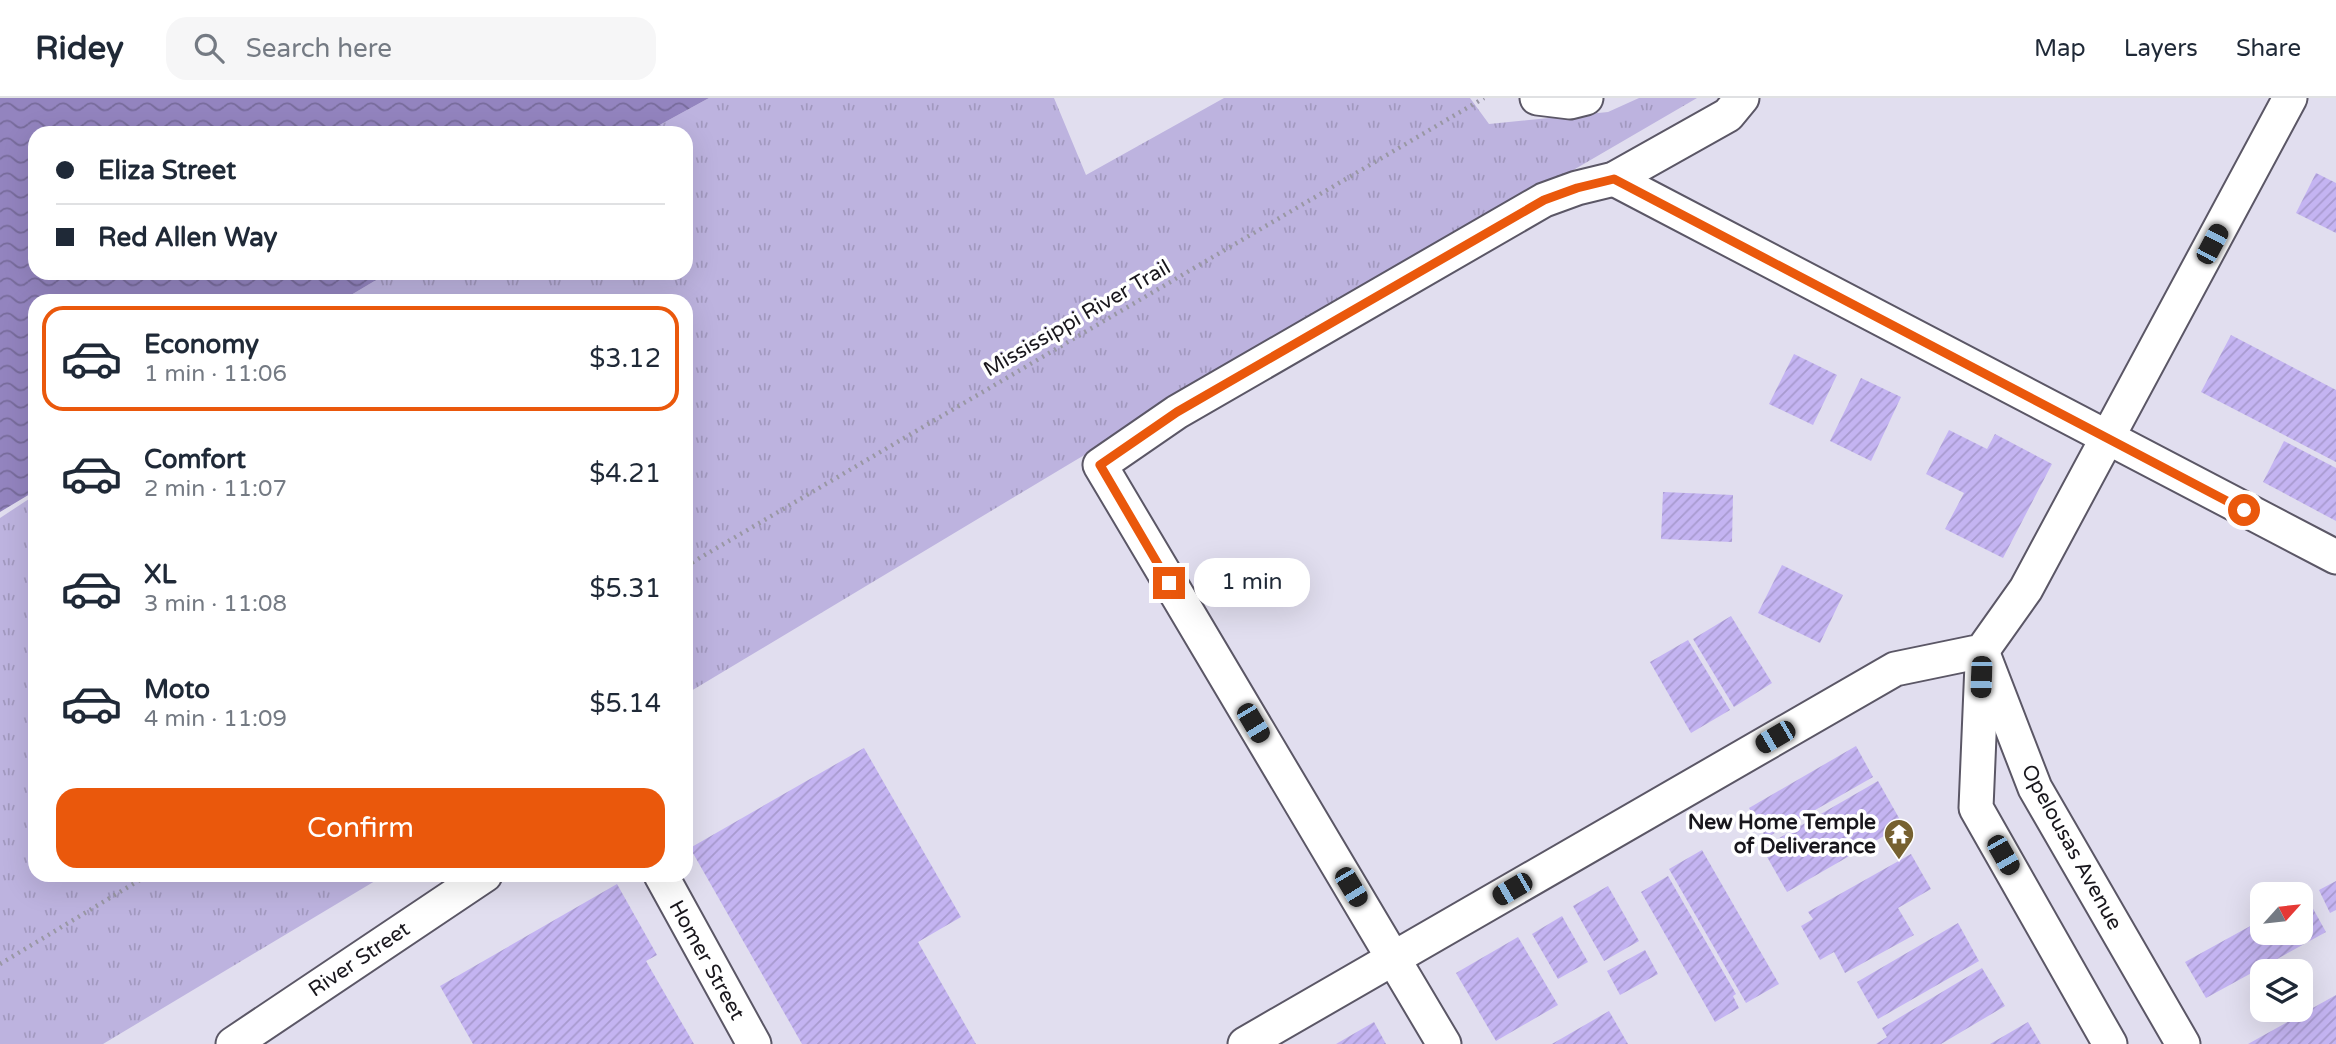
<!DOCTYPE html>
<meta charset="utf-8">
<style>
body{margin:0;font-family:"Varela Round",sans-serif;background:#f6f6f7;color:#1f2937;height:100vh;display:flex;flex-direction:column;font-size:26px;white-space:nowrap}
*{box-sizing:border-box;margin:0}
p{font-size:23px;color:#747a83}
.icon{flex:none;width:38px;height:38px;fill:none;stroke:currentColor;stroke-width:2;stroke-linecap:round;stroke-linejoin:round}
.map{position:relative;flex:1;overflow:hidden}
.details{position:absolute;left:28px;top:196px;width:665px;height:588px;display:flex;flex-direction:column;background:#fff;border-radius:21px;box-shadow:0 7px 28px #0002}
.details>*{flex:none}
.guide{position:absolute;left:28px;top:28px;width:665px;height:154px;border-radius:21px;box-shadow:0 7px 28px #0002;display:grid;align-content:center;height:154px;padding:0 28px;background:#fff}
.needle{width:46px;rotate:63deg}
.fabs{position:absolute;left:2250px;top:784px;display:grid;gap:14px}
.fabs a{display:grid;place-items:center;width:63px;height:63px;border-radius:14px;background:#fff;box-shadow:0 7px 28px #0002;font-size:35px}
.end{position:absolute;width:32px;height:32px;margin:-16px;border:9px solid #ea580c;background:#fff;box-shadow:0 0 0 4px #fff}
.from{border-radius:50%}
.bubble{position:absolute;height:49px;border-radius:21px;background:#fff;box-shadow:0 7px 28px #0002;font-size:23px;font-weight:600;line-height:49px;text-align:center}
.car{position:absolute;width:21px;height:42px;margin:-21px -10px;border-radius:9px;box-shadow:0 0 5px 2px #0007;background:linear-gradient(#222 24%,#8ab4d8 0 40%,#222 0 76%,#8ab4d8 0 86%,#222 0)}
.guide b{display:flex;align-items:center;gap:24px;height:66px;font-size:26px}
.guide b+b{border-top:2px solid #e0e1e3}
.guide i{width:18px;height:18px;background:#1f2937}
ul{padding:12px 0 0;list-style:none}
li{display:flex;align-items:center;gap:21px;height:105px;margin:0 14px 10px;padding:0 14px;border:4px solid transparent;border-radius:21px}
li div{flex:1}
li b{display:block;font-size:26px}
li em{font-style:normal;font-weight:600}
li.active{border-color:#ea580c}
li>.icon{width:63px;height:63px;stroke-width:1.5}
.cta{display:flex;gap:14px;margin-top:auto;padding:14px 28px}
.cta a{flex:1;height:80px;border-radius:21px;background:#ea580c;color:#fff;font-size:28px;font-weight:600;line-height:80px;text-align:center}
header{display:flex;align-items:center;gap:42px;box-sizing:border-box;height:98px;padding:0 35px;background:#fff;border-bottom:2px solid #e0e1e3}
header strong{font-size:33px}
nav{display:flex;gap:38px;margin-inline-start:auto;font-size:24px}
.search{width:490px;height:63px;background:#f6f6f7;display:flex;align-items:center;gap:18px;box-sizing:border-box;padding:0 24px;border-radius:21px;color:#747a83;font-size:26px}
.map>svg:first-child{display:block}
</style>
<header>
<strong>Ridey</strong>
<div class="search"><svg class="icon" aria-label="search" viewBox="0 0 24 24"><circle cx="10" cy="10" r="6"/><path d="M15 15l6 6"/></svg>Search here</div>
<nav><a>Map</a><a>Layers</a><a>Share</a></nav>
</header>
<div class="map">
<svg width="2336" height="946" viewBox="0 0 2336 946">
<defs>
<pattern id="grass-tufts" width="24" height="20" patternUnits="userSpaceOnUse" patternTransform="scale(1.75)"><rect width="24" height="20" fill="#bdb3df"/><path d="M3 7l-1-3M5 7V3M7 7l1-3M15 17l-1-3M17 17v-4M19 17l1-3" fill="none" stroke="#a299bf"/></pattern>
<pattern id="water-waves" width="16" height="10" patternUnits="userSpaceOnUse" patternTransform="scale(1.75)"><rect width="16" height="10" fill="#9384bf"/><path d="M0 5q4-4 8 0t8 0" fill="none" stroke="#776b9b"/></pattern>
<pattern id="building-hatch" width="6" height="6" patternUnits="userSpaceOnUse" patternTransform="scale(1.75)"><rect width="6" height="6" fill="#c4b4f2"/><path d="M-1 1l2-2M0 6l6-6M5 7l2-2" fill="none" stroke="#a89acf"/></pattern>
</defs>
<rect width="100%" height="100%" fill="#e1deef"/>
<g fill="url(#grass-tufts)">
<path d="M709,0H1054L1086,77L1224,0H1470L1489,26L1608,14L1639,0H1697L1076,362L686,596V203H341L388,175H686V35H645Z"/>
<path d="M35,397V777H385L103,946H0V420Z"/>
</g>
<path fill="url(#water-waves)" d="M0,0H709L645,35H35V175H388L341,203H35V393L0,414Z"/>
<g fill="url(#building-hatch)">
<path d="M2316,75L2336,85V135L2296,115Z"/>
<path d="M2231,237L2336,292V364L2201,294Z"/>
<path d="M1794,256L1837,277L1813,327L1769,306Z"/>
<path d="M1861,280L1901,299L1871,363L1830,343Z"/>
<path d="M1949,332L1987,351L1995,336L2052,366L2003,460L1945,431L1964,395L1926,376Z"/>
<path d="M2284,343L2336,370V423L2263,384Z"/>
<path d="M1663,394L1733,397L1732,444L1661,441Z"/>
<path d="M1782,467L1843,497L1820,545L1758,515Z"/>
<path d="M1731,518L1772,585L1734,609L1693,541Z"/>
<path d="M1688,542L1730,612L1691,635L1650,564Z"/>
<path d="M1856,648L1873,679L1766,740L1749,710Z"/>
<path d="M864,650L961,819L918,844L976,946H802L690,750Z"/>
<path d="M1878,683L1903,727L1787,794L1762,750Z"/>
<path d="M1702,752L1779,886L1746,905L1669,771Z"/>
<path d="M1911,756L1931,791L1898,810L1914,837L1845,875L1834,854L1820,862L1801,828L1813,821L1808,814Z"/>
<path d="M1668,778L1736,896L1733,898L1739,910L1715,924L1641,794Z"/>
<path d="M2336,783V812L2330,815L2319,792Z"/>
<path d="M617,786L657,857L646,863L694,946H473L440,888Z"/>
<path d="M1608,788L1639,843L1604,863L1573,808Z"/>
<path d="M2306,798L2326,834L2206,900L2185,864L2263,821V835H2301V800Z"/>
<path d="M1562,818L1588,864L1558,881L1532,836Z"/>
<path d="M1958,825L1979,863L1878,921L1857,884Z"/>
<path d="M1518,839L1558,907L1496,943L1456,875Z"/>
<path d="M1645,852L1658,876L1620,897L1607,873Z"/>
<path d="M1982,870L2005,908L1941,946H1876L1887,939L1882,930Z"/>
<path d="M2336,897V946H2248Z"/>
<path d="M1609,913L1628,946H1552Z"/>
<path d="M1374,924L1386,946H1336Z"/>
<path d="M2028,924L2041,946H1990Z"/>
</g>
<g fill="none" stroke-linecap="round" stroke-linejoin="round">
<g stroke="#5b5766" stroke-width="37">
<g id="minor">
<path d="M1537,0L1570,4L1586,0"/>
<path d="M1614,81L2336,459"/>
<path d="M1982,553L2035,690L2183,946"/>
<path d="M1982,566L1976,710L2110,946"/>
<path d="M661,777L754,946"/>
<path d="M233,946L485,777"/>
<path d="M1245,946L1895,571L1982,553L2026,491L2290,0"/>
<path d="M1444,946L1100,367L1177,314L1544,102L1577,90L1614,81L1728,17L1742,0"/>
</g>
</g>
<g stroke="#9997a4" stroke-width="4.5" stroke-dasharray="2 5" stroke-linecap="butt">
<path d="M686,468L1484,0"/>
<path d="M0,866L148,777"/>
</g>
<use href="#minor" stroke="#fff" stroke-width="33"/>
</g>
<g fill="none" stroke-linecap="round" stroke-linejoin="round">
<path stroke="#ea580c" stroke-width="9" d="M1169,485L1100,367L1177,314L1544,102L1577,90L1614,81L2244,412"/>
</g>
<defs>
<g id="temple-pin" transform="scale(1.575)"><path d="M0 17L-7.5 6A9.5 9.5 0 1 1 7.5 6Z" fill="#766130" stroke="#fff"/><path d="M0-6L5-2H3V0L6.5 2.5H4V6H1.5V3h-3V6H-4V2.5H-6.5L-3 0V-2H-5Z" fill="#fff"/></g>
</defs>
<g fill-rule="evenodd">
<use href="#temple-pin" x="1899" y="736"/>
</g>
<g text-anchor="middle" stroke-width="7" stroke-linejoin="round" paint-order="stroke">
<g font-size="21" fill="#19171d" stroke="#fff">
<text transform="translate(1077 220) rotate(-30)" y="7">Mississippi River Trail</text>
<text transform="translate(2072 749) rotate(61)" y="7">Opelousas Avenue</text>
<text transform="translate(359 861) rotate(-34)" y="7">River Street</text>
<text transform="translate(707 862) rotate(61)" y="7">Homer Street</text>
</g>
<g font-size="21" font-weight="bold" fill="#19171d" stroke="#fff" text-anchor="end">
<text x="1876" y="731">New Home Temple<tspan x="1876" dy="24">of Deliverance</tspan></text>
</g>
</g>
</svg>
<div class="fabs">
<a><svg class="needle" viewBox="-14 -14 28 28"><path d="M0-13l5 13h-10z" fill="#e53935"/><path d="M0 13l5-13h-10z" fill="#747a83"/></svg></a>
<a><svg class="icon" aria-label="layers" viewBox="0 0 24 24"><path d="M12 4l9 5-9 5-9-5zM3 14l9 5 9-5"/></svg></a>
</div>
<i class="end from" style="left:2244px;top:412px"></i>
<i class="end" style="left:1169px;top:485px"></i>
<div class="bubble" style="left:1194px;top:460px;width:116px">1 min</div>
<i class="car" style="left:2212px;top:146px;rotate:28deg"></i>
<i class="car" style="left:1981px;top:579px;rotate:182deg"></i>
<i class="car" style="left:1253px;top:625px;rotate:149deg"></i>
<i class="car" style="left:1775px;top:639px;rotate:240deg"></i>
<i class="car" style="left:2003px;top:757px;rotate:150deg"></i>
<i class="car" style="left:1351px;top:789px;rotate:149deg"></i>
<i class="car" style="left:1512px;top:791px;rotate:240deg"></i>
<div class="guide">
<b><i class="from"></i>Eliza Street</b>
<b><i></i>Red Allen Way</b>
</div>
<section class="details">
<ul>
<li class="active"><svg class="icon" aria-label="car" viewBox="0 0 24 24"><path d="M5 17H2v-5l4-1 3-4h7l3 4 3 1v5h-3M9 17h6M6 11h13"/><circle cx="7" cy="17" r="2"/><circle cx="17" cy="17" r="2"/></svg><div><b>Economy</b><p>1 min · 11:06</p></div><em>$3.12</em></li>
<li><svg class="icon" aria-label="car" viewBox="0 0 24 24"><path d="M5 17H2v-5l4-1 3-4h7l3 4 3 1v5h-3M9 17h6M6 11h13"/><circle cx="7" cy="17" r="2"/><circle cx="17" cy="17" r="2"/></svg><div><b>Comfort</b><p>2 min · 11:07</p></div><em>$4.21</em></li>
<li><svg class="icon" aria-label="car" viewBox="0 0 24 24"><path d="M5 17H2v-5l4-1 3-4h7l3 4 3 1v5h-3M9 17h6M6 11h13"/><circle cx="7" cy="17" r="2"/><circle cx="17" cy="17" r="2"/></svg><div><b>XL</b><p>3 min · 11:08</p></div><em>$5.31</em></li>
<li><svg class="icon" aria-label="car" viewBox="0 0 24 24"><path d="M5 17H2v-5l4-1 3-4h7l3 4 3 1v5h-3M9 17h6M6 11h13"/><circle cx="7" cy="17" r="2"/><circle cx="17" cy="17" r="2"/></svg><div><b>Moto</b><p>4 min · 11:09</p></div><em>$5.14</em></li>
</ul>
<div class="cta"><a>Confirm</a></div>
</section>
</div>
